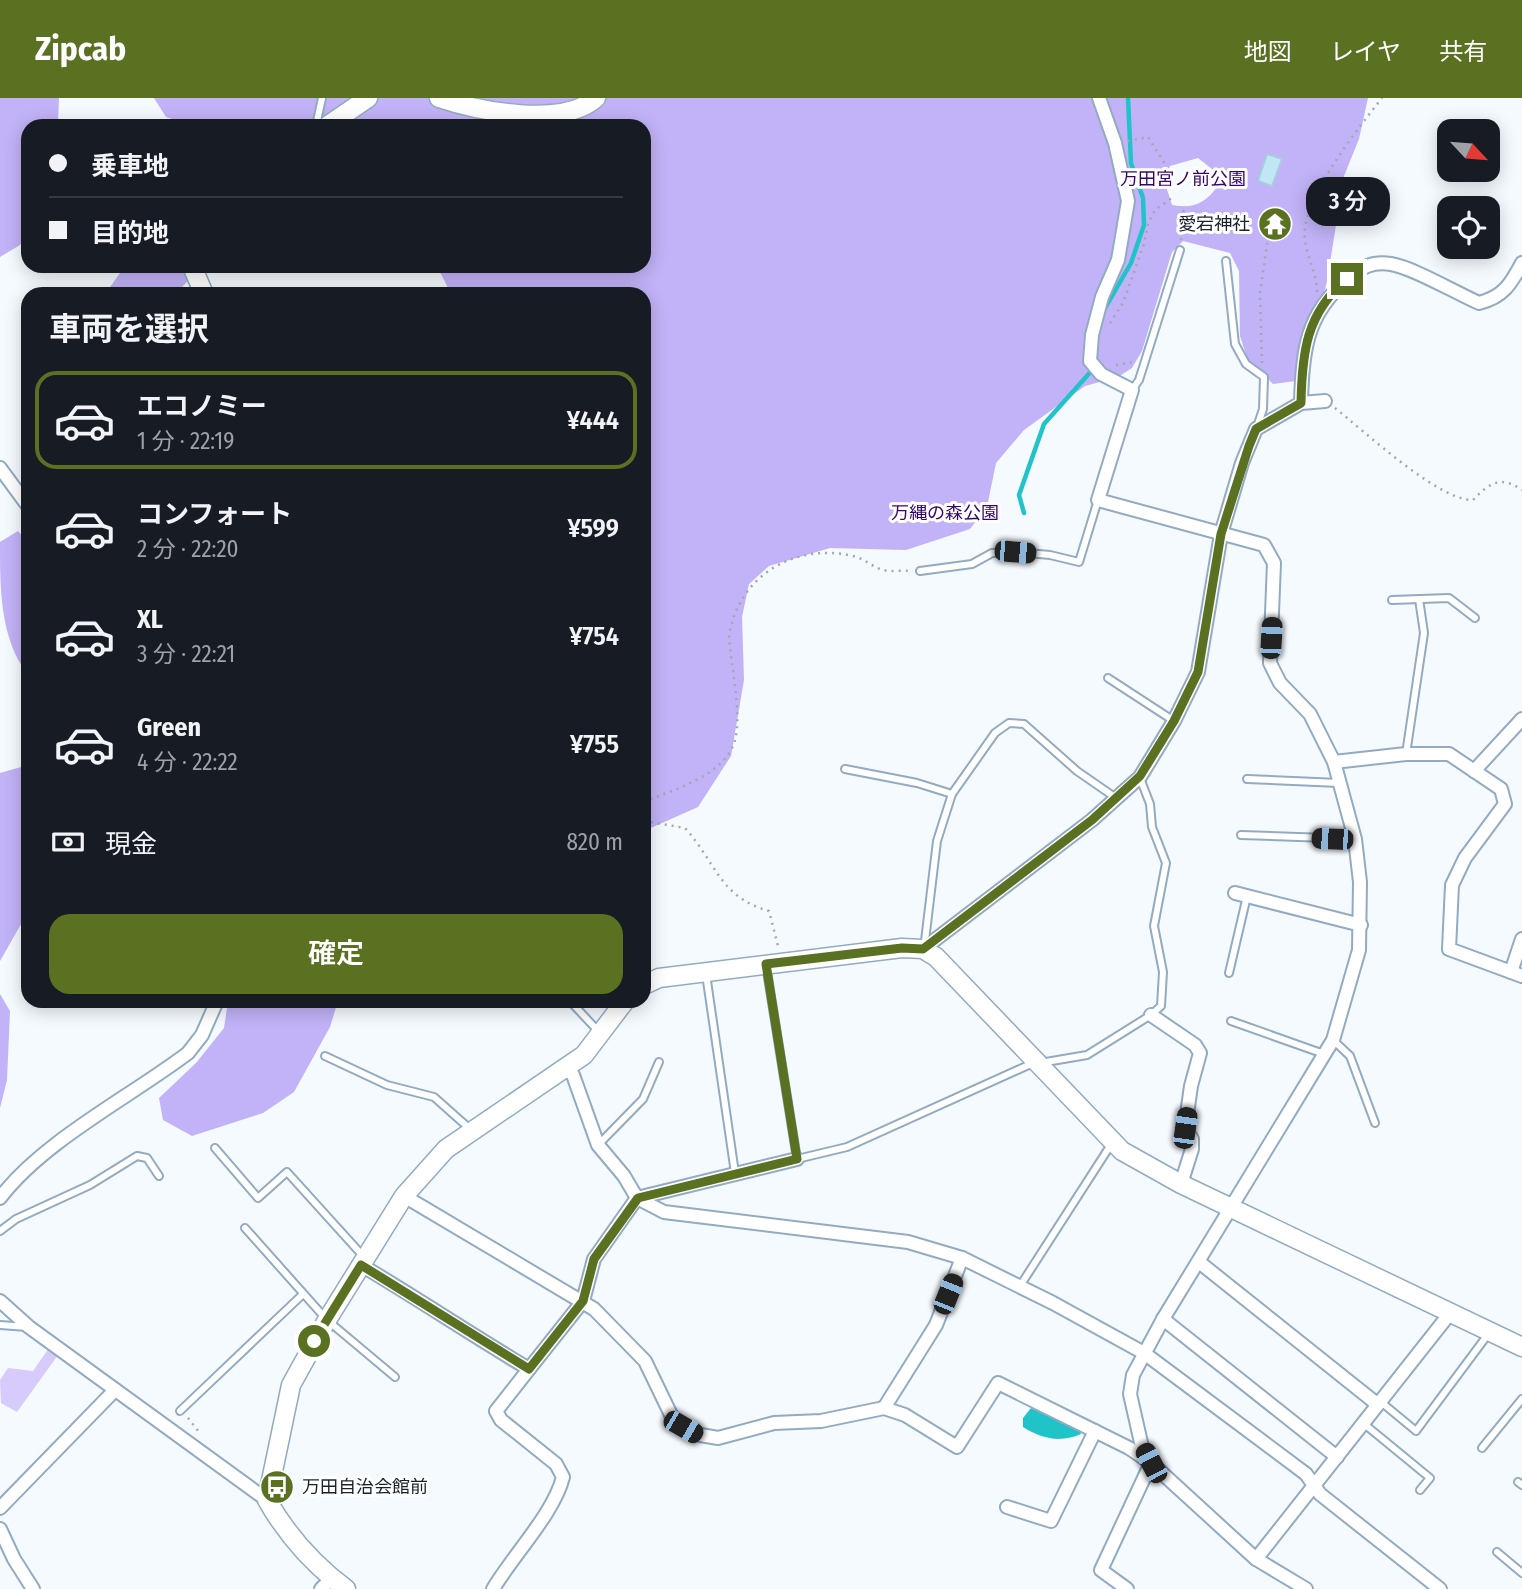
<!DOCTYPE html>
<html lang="ja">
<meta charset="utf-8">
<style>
body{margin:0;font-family:"Fira Sans Condensed","Noto Sans JP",sans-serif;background:#242831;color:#f1f3f6;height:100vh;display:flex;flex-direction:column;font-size:26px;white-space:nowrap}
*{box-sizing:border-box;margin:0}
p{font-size:23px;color:#9ea1a6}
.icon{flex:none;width:38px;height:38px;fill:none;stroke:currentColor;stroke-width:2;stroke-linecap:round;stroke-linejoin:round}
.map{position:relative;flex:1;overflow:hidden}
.sheet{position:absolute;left:21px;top:189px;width:630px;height:721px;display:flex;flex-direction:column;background:#171b24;border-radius:21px;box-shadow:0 4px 18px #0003}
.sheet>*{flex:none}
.hud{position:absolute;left:21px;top:21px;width:630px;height:154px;border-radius:21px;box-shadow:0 4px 18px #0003;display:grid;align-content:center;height:154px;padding:0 28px;background:#171b24}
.needle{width:46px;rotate:116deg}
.buttons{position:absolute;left:1437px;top:21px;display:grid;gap:14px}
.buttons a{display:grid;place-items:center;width:63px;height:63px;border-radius:14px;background:#171b24;box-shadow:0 4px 18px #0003;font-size:35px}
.end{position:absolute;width:32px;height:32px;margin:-16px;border:9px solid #5b7122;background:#fff;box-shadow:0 0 0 4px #fff}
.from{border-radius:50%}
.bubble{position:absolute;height:49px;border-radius:21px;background:#171b24;box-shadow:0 4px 18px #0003;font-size:23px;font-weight:600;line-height:49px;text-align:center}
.car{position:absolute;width:21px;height:42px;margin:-21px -10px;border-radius:9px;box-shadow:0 0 5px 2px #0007;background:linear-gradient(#222 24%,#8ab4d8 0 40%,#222 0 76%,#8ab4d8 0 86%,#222 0)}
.hud b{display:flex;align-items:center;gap:24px;height:66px;font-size:26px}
.hud b+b{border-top:2px solid #363941}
.hud i{width:18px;height:18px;background:#f1f3f6}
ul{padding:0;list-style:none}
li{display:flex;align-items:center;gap:21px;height:98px;margin:0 14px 10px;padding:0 14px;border:4px solid transparent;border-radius:21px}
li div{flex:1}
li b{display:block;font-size:26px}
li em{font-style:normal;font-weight:600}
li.active{border-color:#5b7122}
li>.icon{width:63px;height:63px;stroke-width:1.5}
h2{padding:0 28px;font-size:32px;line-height:84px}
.pay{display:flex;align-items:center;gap:18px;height:77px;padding:0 28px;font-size:26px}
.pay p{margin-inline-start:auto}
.button{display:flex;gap:14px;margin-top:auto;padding:14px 28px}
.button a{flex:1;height:80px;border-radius:21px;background:#5b7122;color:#fff;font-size:28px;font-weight:600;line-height:80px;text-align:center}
header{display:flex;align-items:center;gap:42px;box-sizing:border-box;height:98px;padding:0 35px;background:#5b7122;color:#fff}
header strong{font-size:33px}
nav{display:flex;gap:38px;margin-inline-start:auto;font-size:24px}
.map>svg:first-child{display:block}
</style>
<header>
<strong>Zipcab</strong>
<nav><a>地図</a><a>レイヤ</a><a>共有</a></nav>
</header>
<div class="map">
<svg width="1522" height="1491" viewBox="0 0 1522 1491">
<rect width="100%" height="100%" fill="#f5faff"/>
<path fill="#d6cbfb" d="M49,1250L58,1257L17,1314L1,1305L0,1282L8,1270L33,1273Z"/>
<g fill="#c2b2f7" fill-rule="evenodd">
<path d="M0,0H59L58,28H28V132L20,147L0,159Z"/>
<path d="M154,0H1368L1359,41L1344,78L1327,183L1314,236L1296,283L1273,286L1247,260L1240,238L1239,173L1230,155L1183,143L1172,154L1142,253L1132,270L1118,279L1085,288L1024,332L996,365L987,409L970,431L906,452L830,450L769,468L749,486L742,519L744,582L731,658L698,709L644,733V196H451L437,168H644V28H192L166,19ZM1198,60L1217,75L1218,88C1205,105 1194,111 1172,107L1164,82L1170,68Z"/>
<path d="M125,168H201L176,196H105Z"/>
<path d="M18,433L28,444V577C0,541 0,492 0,444Z"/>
<path d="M28,667V814L0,863V675Z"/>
<path d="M0,896L10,913L7,982L0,1010Z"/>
<path d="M228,903H338L330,929L294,994L263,1015L192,1038L163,1022L159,1000L196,965L224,930Z"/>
</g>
<path fill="#20c4c8" d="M1031,1310L1080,1333L1081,1336C1060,1345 1042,1341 1023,1329V1320Z"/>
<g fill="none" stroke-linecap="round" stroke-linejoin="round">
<g stroke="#20c4c8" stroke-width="4.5">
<path d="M1104,212L1131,165L1144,127L1143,100L1131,65L1128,0"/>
<path d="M1024,415L1019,397L1044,326L1094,270"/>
</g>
</g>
<g fill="#c1e7f5" stroke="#a8cddb" stroke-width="2">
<path d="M1267,56L1282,61L1272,88L1258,83Z"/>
<path d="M1266,112L1289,119L1282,140L1260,133Z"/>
</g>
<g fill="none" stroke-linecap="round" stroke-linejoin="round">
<g stroke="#92abc2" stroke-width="10">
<g id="lane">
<path d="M316,28L322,0"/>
<path d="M1226,163L1235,246L1246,266L1264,279L1263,311L1257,329"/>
<path d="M1132,292L1139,282L1180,152"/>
<path d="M920,473L972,466L992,455L1015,454L1050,457L1079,464L1098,402"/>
<path d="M1392,502L1449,500L1475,520"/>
<path d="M1108,580L1174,623"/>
<path d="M1406,656L1424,535L1419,501"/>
<path d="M845,671L917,685L952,696"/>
<path d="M1247,681L1339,685"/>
<path d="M1241,737L1355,741"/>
<path d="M924,851L937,743L952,696L995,635L1009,625L1024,626L1077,673L1116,700"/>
<path d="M766,867L797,1061L847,1049L1033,965"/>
<path d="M1229,875L1247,798"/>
<path d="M706,876L735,1075"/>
<path d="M570,903L600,935"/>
<path d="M1231,923L1324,956"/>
<path d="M1333,942L1350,958L1375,1025"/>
<path d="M325,958L387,987L434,999L470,1031"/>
<path d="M1040,965L1087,957L1151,917L1161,908L1163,874L1154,828L1166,765L1152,729L1150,706L1140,680"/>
<path d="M599,1046L643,1001L659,964"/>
<path d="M215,1050L258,1100L287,1074L363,1158"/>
<path d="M245,1130L327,1222L395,1279"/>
<path d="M0,1133L16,1121L90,1087L137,1058L147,1060L159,1078"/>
<path d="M1020,1188L1112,1045"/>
<path d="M0,1227L27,1229"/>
<path d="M1381,1304L1416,1333L1489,1235"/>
<path d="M180,1313L302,1197"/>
<path d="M1363,1325L1430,1380L1420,1392"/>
<path d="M1482,1350L1522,1301"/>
<path d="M1518,1384L1522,1387"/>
<path d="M1497,1454L1522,1475"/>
</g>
</g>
<g stroke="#92abc2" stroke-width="16">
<g id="street">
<path d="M1099,0L1115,45L1128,103L1118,162L1102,199L1092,237L1090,263L1101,276L1132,292L1098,402L1264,447L1274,465L1270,565L1280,585L1310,616L1334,664L1355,741L1360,784L1359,852L1333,942L1163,1221L1133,1277L1130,1296L1142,1349L1151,1365L1256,1461L1306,1491"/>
<path d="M1301,305C1302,254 1306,215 1348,181C1362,169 1372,163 1391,166C1414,170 1456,195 1479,205C1503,199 1511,186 1522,165"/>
<path d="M0,370L28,408"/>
<path d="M1334,664L1406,656H1449L1501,691L1505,706L1465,760L1452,787L1449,851L1522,878"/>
<path d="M1474,673L1522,621"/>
<path d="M1235,795L1361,827"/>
<path d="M923,851L1092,722L1140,679L1174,623L1198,574L1221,436L1242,365L1256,331L1301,305L1325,303"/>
<path d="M1511,874L1522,841"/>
<path d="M1151,917L1195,947L1200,955L1191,988L1185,1030L1192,1041V1051L1181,1086"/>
<path d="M567,972L573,977L598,1047L624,1078L637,1100L664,1114L908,1144L962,1160L1053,1205L1144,1255L1306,1376L1320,1396L1440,1491"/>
<path d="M404,1098L594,1211L645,1263L674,1323L695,1336L718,1340L774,1325L821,1323L884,1310L905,1317L957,1349L998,1285L1129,1350L1151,1365L1101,1472L1127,1491"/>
<path d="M0,1100C43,1043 130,999 188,955L202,937L217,903"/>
<path d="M1199,1164L1377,1306"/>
<path d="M361,1167C418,1201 472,1237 529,1271L583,1203L594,1161L637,1100L797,1061"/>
<path d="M0,1203L29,1229L267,1402"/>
<path d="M1163,1221L1337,1359"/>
<path d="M884,1310L936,1227L962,1160"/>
<path d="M1007,1409L1051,1423L1095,1333"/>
<path d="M0,1410L115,1292"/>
<path d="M0,1431L14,1461L33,1491"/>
<path d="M1256,1461L1451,1214"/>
<path d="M321,1491L332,1480"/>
<path d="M493,1491C514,1456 554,1415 563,1379L556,1366L501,1322L496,1313L529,1271"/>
</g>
</g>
<g stroke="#92abc2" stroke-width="21">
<g id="secondary">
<path d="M439,0C478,13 563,30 596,0"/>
<path d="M327,28L368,0"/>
<path d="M192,168L204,196"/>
<path d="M644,887L659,880L902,850L923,851L936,859L1122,1053L1181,1086L1522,1249"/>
<path d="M346,1491C314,1467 287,1437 267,1402L291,1287L327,1222L404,1098L446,1051L584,957L625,903"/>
</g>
</g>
<g stroke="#a1a8ae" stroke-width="2.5" stroke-dasharray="2 5" stroke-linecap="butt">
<path d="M1128,43L1148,39L1172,77"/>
<path d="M1181,142L1184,107"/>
<path d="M1317,194C1317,175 1307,160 1305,142C1299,104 1359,29 1382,0"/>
<path d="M1110,225L1123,205L1144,146L1148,126L1155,112L1173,99"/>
<path d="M1262,265L1260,195L1268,140"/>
<path d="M1116,267L1133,264"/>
<path d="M1335,310C1364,333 1439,403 1473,402C1489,385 1501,377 1522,392"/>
<path d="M644,704C674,691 725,678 735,642C742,616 731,567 729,539C737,479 794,444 853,458C864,460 872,469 883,472C891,474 902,472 910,473"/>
<path d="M644,723L685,730C716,764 719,799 769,813L778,848"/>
<path d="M188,1320L199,1334"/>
</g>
<use href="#lane" stroke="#fff" stroke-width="6"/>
<use href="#street" stroke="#fff" stroke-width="12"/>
<use href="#secondary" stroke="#fff" stroke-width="18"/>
</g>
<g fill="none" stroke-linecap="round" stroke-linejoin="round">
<path stroke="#5b7122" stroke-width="9" d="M314,1243L361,1167L529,1271L583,1203L594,1161L638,1100L797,1061L766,866L902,850L923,851L1092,722L1140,678L1174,623L1198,574L1221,436L1249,348L1256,331L1301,305C1302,255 1306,215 1347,181"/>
</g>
<defs>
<g id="temple-disc" transform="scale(1.75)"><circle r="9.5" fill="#5b7122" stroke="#fff"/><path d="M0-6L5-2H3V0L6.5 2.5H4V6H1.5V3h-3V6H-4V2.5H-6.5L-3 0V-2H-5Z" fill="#fff"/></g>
<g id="bus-disc" transform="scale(1.75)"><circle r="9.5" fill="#5b7122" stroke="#fff"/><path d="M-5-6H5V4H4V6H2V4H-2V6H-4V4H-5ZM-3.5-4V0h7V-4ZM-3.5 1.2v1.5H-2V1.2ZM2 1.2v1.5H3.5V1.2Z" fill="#fff"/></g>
</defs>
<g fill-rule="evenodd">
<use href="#temple-disc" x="1275" y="126"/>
<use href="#bus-disc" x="277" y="1389"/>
</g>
<g text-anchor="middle" stroke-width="6" stroke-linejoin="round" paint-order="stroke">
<g font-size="18" fill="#35046b" stroke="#fff">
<text x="1183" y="87">万田宮ノ前公園</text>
<text x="945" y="421">万縄の森公園</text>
</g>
<g font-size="18" fill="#18222b" stroke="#fff" text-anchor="end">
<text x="1250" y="132">愛宕神社</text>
<text x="302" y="1395" text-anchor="start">万田自治会館前</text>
</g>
</g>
</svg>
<div class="buttons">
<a><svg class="needle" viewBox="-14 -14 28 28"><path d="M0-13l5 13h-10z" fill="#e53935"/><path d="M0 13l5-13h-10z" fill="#9ea1a6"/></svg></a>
<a><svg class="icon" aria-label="locate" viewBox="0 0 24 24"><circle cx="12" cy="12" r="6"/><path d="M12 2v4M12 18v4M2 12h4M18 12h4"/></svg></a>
</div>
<i class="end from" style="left:314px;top:1243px"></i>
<i class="end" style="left:1347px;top:181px"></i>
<div class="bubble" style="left:1306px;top:79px;width:84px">3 分</div>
<i class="car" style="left:1015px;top:454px;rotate:95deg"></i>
<i class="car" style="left:1271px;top:540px;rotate:3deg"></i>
<i class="car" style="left:1332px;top:741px;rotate:272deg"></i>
<i class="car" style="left:1185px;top:1030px;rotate:8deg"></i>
<i class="car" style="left:948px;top:1196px;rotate:22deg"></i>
<i class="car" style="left:683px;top:1329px;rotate:120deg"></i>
<i class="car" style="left:1151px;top:1365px;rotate:332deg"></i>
<div class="hud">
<b><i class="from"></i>乗車地</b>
<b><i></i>目的地</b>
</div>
<section class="sheet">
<h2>車両を選択</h2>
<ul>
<li class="active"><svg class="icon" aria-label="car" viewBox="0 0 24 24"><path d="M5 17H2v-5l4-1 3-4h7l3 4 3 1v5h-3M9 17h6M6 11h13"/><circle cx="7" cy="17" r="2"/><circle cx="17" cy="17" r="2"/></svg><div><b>エコノミー</b><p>1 分 · 22:19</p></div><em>¥444</em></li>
<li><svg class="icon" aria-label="car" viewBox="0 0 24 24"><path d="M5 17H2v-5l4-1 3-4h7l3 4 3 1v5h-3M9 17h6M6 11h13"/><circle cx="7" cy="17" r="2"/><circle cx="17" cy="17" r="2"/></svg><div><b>コンフォート</b><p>2 分 · 22:20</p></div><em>¥599</em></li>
<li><svg class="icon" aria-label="car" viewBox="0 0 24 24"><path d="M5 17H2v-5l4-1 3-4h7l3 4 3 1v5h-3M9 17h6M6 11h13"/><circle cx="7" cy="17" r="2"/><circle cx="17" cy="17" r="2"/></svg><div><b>XL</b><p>3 分 · 22:21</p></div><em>¥754</em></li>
<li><svg class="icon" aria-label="car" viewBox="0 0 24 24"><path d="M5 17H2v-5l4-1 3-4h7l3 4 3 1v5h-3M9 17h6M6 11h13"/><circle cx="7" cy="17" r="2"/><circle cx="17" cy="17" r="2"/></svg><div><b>Green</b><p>4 分 · 22:22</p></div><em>¥755</em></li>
</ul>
<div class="pay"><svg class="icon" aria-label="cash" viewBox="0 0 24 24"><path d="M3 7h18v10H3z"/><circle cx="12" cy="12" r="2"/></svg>現金<p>820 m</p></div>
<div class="button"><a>確定</a></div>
</section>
</div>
